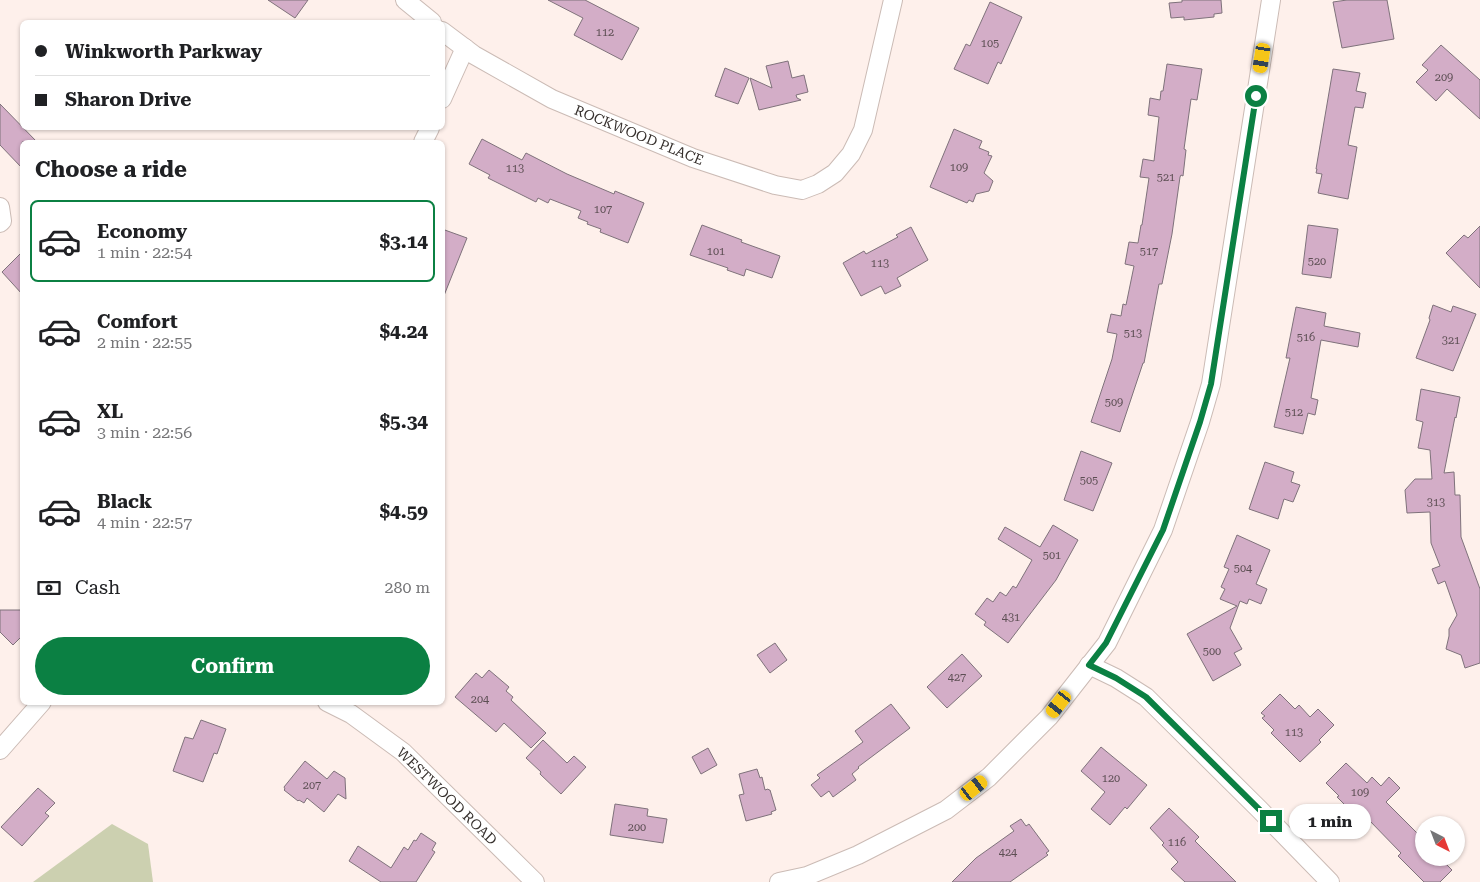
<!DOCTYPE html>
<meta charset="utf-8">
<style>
body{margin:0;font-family:"Roboto Serif",serif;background:#f6f6f6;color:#202124;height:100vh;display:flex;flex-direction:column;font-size:19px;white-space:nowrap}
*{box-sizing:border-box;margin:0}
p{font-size:16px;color:#757577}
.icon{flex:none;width:28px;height:28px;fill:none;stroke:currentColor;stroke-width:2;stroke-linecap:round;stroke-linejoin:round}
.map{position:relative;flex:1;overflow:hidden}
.sheet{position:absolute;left:20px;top:140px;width:425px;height:565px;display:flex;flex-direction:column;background:#fff;border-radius:8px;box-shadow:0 1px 4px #0004}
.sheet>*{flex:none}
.guide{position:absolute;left:20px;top:20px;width:425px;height:110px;border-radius:8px;box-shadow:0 1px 4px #0004;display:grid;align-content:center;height:110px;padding:0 15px;background:#fff}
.needle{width:32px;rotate:138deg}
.controls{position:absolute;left:1415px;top:816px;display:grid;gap:10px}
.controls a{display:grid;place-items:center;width:50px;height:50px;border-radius:50%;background:#fff;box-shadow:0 1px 4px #0004;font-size:25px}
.end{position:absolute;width:22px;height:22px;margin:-11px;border:6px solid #0b8043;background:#fff;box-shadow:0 0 0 2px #fff}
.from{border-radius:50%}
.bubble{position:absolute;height:35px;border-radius:18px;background:#fff;box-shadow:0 1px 4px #0004;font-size:16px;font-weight:700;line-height:35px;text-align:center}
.car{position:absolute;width:15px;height:30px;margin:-15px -8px;border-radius:6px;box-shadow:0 0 4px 1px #0007;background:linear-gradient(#f5c518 24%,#345 0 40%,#f5c518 0 76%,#345 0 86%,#f5c518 0)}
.guide b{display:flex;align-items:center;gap:18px;height:48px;font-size:19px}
.guide b+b{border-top:1px solid #e0e0e0}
.guide i{width:12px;height:12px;background:#202124}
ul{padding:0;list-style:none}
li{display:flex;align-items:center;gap:15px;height:82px;margin:0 10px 8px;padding:0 5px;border:2px solid transparent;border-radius:8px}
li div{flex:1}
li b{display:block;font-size:19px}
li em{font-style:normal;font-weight:700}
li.on{border-color:#0b8043}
li>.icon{width:45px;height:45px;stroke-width:1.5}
h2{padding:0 15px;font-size:22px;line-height:60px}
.pay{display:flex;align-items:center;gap:12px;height:55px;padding:0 15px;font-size:19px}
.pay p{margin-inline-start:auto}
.action{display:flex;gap:10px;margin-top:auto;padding:10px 15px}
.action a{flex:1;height:58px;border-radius:30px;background:#0b8043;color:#fff;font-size:20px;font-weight:700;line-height:58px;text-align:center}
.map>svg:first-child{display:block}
</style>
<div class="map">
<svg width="1480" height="882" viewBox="0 0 1480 882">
<rect width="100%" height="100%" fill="#fef0eb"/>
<path fill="#ccd0b0" d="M112,824L148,844L153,882H33Z"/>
<g fill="#d3adc7" stroke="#7f727b">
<path d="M268,0H308L295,18Z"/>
<path d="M548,0H585L639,28L622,60L574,35L583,18Z"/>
<path d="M1182,0H1221L1222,13L1214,14V17L1184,20V17L1171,18L1169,3L1182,2Z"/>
<path d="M1347,0H1387L1394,39L1342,48L1333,2Z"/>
<path d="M990,2L1022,17L1001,64L998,62L988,84L954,69L966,44L970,46Z"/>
<path d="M1441,45L1480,80V119L1447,89L1436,101L1416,82L1428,70L1422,65Z"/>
<path d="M788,61L792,78L804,75L808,92L796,95L797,98L801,100L759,110L750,78L772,88L766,66Z"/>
<path d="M1167,64L1202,69L1197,100L1191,99L1184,149L1186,150L1183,176L1181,175L1180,177L1172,234L1162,284H1159L1144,363H1143L1120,432L1091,422L1112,359L1117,334L1107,332L1111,314L1121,316L1123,304L1126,305L1134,266L1125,264L1129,242L1138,243L1141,225H1142L1149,178L1140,177L1143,159L1154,161L1159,117L1148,115L1150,98L1160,100L1161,91H1163Z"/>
<path d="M725,68L749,78L738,104L715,96Z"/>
<path d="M1333,69L1360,73L1356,91L1366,93L1363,108L1355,107L1348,145L1357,147L1348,199L1318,193L1322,174L1316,173L1317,169H1316Z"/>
<path d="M0,104L37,142H22V168L0,145Z"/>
<path d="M954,129L982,141L979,148L989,152L988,155L992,156L984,173L993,181L989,191L976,194L973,202L969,200L967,203L930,187Z"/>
<path d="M482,139L522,160L526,153L567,174L614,194L615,191L644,203L628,243L600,232L601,229L587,224L588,222L578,218L581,211L550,199L548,203L538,198L536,202L488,178L490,175L469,164Z"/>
<path d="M702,225L742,240L741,242L780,256L772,278L746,269L744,276L727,270L728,268L690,255Z"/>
<path d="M1308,225L1338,229L1331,278L1302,274Z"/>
<path d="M1480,226V288L1446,253L1464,235L1468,238Z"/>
<path d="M911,227L928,260L897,278L901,286L885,294L881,286L861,296L843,263L864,251L866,254L898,237L896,235Z"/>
<path d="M442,229L467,238L443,298L442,297Z"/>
<path d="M22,252V294L2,272Z"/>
<path d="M1433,305L1451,312L1453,306L1476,314L1453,371L1416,358L1430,320L1429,318Z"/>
<path d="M1296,307L1326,313L1324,326L1360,333L1358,347L1321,340L1311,398L1318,400L1315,415L1308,413L1303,434L1274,427L1290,358H1286Z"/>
<path d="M1421,389L1460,397L1456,418L1455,417L1444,473L1454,472L1455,495H1460L1461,537L1480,589V663L1465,668L1461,655L1446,649L1449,636V629L1457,615L1445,581L1438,584L1432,569L1440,566L1431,543L1430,512L1407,513L1405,490L1415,479H1432L1430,450L1418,448L1423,422L1416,420Z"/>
<path d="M1081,451L1112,463L1093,511L1064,500Z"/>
<path d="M1265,462L1294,472L1291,482L1300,485L1293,502L1284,499L1278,519L1249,509Z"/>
<path d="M1053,525L1078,540L1056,580L1008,643L984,625L986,622L975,614L987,598L993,602L1000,592L1006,596L1013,586L1016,588L1032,560L998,539L1005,527L1040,547Z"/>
<path d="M1237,535L1270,550L1256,584L1267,589L1261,604L1249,599L1247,604L1240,601L1230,628L1242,649L1234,653L1241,665L1213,681L1187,634L1237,606L1220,599L1225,589L1221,587L1229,569L1224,567Z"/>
<path d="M0,610H22V636L13,645L0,632Z"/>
<path d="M775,643L787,660L770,673L757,655Z"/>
<path d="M962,654L982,676L947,708L927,687Z"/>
<path d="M489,670L509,687L506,691L513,697L511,700L546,733L531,748L504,723L496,732L455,697L476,673L482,678Z"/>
<path d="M1280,694L1295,709L1299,705L1310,717L1318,709L1334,725L1319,740L1321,742L1300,762L1271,733L1274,730L1262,718L1265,716L1261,713Z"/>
<path d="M891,704L910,728L858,767L859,768L852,774L856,780L833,797L829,791L821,797L811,785L820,778L817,775L863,742L855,731Z"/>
<path d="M201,720L226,729L217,754L214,753L203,782L173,771L185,737L193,739Z"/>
<path d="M543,740L567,763L574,756L586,767L561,794L540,774L541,772L526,758Z"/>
<path d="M1101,747L1147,785L1127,809L1125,807L1110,825L1091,809L1105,792L1081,771Z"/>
<path d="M708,748L717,765L701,774L692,757Z"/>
<path d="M305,761L327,779L334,771L345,778L346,799L338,794L324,812L307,798L304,803L299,800L298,801L284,790L285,789L284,787Z"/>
<path d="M1346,763L1367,783L1372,777L1381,786L1389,777L1400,788L1386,802L1424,840V858H1440L1452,870L1440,882H1424L1398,856L1401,853L1368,819L1364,824L1337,797L1339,796L1326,783Z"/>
<path d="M757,769L760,778L762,777L765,790L768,789L769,790H770L776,810L771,812L772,814L746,821L739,795L744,794L739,774Z"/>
<path d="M38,788L55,803L45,813L49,816L22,846L1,827Z"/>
<path d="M615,804L648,809L647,816L667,819L663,843L610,835Z"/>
<path d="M1169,808L1199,837L1195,841L1236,882H1185L1171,869L1178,862L1162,845L1164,843L1150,828Z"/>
<path d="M1021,819L1026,826L1029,824L1049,851L1046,853L1048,855L1010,882H952L976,858L1014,831L1010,826Z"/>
<path d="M421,833L436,843L432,850L435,852L416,882H381L349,861L358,846L391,868L404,847L408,850L414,840L416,841Z"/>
</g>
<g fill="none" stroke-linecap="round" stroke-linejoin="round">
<g stroke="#cbbbb5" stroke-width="20">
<g id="street">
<path d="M405,0L432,22"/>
<path d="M442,31L474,55L552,99L693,158L775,185L802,190L818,184L835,173L851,154L863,130L893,0"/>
<path d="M442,99L465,48"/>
<path d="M423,142L430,128"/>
<path d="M0,207L2,221L0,223"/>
<path d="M1089,665L1116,678L1146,697L1259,809L1330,882"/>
<path d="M327,702L351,714L403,752L535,882"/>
<path d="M0,750L42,702"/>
<path d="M779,882L807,876L858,855L946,810L989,777L1049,717L1107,643L1163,530L1200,422L1211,384L1271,0"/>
</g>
</g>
<use href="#street" stroke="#fff" stroke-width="18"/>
</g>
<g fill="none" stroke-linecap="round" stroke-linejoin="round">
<path stroke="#0b8043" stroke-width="6" d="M1256,96L1211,384L1200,422L1163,530L1106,643L1089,665L1116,678L1146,697L1271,821"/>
</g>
<g text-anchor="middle" stroke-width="4.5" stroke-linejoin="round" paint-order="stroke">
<g font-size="11" fill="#5d4f54">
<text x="605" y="36">112</text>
<text x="990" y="47">105</text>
<text x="1444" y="81">209</text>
<text x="959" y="171">109</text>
<text x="515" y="172">113</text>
<text x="1166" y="181">521</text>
<text x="603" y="213">107</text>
<text x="716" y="255">101</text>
<text x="1149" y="255">517</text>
<text x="1317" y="265">520</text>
<text x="880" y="267">113</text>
<text x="1133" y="337">513</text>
<text x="1306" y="341">516</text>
<text x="1451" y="344">321</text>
<text x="1114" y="406">509</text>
<text x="1294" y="416">512</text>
<text x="1089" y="484">505</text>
<text x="1436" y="506">313</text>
<text x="1052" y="559">501</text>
<text x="1243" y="572">504</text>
<text x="1011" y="621">431</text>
<text x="1212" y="655">500</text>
<text x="957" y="681">427</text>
<text x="480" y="703">204</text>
<text x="1294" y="736">113</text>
<text x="1111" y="782">120</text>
<text x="312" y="789">207</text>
<text x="1360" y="796">109</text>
<text x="637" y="831">200</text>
<text x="1177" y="846">116</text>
<text x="1008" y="856">424</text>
</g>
<g font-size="14" fill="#36302d" stroke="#fff">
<text transform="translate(639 135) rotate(22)" y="5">ROCKWOOD PLACE</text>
<text transform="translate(447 796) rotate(44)" y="5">WESTWOOD ROAD</text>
</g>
</g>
</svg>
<div class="controls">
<a><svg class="needle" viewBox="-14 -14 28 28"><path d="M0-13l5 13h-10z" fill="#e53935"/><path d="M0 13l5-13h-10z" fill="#757577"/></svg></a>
</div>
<i class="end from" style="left:1256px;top:96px"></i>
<i class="end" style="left:1271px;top:821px"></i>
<div class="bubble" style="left:1289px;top:804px;width:82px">1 min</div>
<i class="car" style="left:1262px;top:58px;rotate:189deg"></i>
<i class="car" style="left:1059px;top:704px;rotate:218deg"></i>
<i class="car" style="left:974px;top:788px;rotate:52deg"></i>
<div class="guide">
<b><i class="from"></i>Winkworth Parkway</b>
<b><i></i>Sharon Drive</b>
</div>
<section class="sheet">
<h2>Choose a ride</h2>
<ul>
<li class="on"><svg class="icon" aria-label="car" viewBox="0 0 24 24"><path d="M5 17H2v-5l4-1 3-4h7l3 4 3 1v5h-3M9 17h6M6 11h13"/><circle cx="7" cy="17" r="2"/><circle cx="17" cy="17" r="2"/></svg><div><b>Economy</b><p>1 min · 22:54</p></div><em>$3.14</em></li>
<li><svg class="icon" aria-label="car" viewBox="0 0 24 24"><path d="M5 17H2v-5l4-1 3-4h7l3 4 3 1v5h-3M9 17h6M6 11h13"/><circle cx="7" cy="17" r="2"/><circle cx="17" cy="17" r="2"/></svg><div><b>Comfort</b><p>2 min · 22:55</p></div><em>$4.24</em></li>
<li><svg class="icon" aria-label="car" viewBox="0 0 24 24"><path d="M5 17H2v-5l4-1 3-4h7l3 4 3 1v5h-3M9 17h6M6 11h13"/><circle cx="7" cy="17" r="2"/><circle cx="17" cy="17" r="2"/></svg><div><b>XL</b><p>3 min · 22:56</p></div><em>$5.34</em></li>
<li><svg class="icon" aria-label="car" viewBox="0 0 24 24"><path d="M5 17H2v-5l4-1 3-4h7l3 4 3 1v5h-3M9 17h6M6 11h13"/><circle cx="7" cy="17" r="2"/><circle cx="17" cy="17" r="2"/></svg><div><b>Black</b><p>4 min · 22:57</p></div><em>$4.59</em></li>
</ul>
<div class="pay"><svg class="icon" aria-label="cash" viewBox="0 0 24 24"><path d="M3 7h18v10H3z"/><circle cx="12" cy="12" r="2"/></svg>Cash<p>280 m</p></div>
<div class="action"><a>Confirm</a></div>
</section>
</div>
